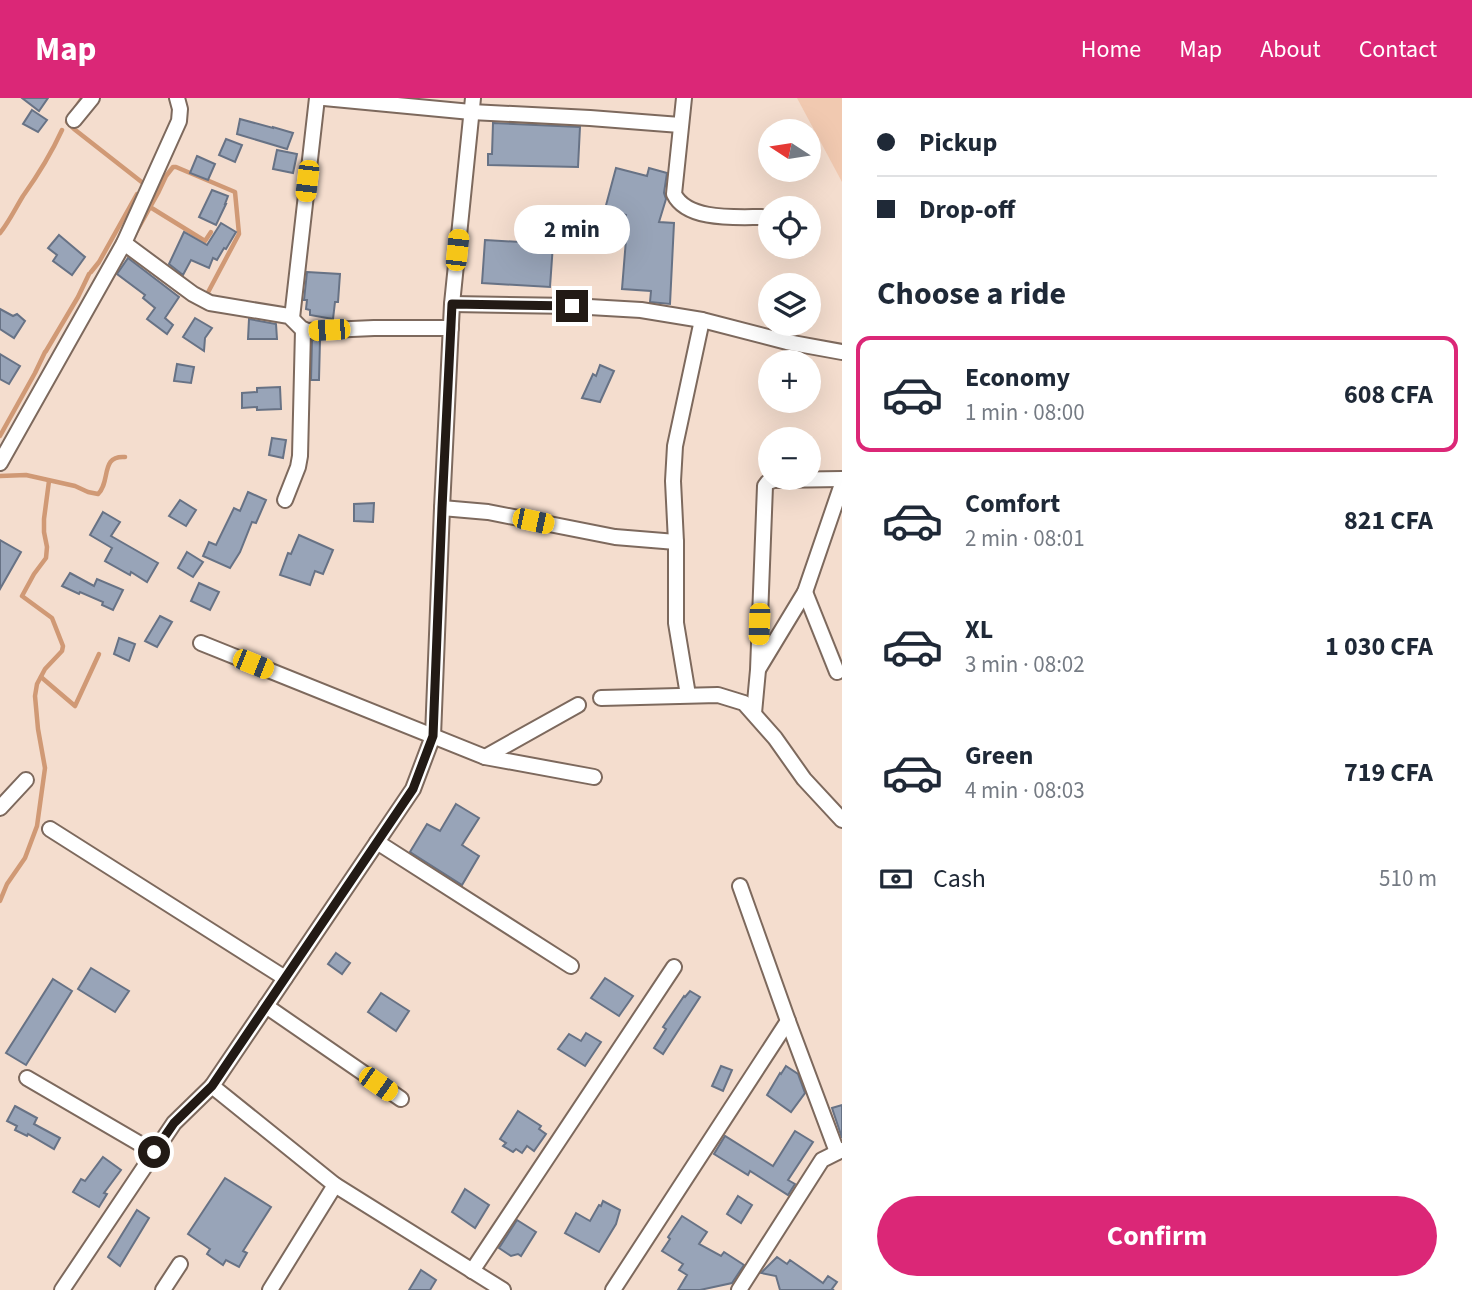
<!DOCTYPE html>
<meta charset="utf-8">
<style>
body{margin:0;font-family:"Source Sans 3",sans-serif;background:#f6f6f7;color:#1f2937;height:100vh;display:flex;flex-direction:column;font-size:26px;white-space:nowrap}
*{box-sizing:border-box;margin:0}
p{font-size:23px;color:#747a83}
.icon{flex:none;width:38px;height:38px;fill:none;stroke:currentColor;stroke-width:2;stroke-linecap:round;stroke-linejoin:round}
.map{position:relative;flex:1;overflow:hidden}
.drawer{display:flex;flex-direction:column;background:#fff;width:630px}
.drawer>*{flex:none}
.hud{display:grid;align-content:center;height:154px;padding:0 35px;background:#fff}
.needle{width:46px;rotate:282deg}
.tools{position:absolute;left:758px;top:21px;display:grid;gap:14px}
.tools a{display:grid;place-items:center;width:63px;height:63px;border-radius:50%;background:#fff;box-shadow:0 7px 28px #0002;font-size:35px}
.end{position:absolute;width:32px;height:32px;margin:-16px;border:9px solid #221a15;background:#fff;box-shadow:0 0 0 4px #fff}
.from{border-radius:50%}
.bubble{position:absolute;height:49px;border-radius:24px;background:#fff;box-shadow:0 7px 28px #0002;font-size:23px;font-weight:700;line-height:49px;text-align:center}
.car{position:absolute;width:21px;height:42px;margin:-21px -10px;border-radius:9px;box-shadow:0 0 5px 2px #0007;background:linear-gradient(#f5c518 24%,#345 0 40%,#f5c518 0 76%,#345 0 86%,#f5c518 0)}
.hud b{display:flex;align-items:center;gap:24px;height:66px;font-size:26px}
.hud b+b{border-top:2px solid #e0e1e3}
.hud i{width:18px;height:18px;background:#1f2937}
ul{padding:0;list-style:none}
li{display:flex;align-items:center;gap:21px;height:116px;margin:0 14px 10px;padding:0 21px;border:4px solid transparent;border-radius:14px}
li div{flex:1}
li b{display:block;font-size:26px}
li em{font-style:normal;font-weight:700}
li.on{border-color:#db2777}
li>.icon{width:63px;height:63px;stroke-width:1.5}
h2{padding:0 35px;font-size:32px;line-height:84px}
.pay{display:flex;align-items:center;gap:18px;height:77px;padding:0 35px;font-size:26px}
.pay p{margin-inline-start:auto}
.cta{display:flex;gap:14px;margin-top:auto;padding:14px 35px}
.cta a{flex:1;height:80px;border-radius:42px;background:#db2777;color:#fff;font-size:28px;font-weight:700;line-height:80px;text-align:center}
header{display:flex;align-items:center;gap:42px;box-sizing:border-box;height:98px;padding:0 35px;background:#db2777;color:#fff}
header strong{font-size:33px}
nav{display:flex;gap:38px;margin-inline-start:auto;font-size:24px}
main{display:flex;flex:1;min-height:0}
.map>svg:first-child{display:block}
</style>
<header>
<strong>Map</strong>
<nav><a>Home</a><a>Map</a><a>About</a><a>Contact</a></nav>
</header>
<main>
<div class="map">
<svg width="842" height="1192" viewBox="0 0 842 1192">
<rect width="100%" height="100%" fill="#f4ddce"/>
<path fill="#f1c9b0" d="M797,0H842V84Z"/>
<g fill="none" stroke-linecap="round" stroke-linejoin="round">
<g stroke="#d09975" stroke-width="4.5">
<path d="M75,11L82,0"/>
<path d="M70,19L67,24L74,31L148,89"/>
<path d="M150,109L205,143L211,134"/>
<path d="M0,135C9,124 15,111 23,98C38,77 51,56 62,32"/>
<path d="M134,138L158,95L166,78L173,69H176L235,94L239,136L205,200"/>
<path d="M91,174L99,164L137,96"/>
<path d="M46,253L78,199L89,176"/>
<path d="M0,338L35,275L45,254"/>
<path d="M0,378L26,377L75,388L88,394L98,396C111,384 100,357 125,359"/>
<path d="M41,579L75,608L99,556"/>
<path d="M0,803L7,786L25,760L37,728L45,670L38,631L35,598L37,586L45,571L62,553L63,548L52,520L22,498L34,476L46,460L47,449L44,434V421L49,383"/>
</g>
</g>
<g fill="#98a4b8" stroke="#677285" stroke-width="2">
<path d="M22,0H48L39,13Z"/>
<path d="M32,12L47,22L38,34L23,26Z"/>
<path d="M240,21L273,30V29L293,35L287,51L237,36Z"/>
<path d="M493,25L580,29L578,69L488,67V56H492Z"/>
<path d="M226,41L242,47L235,64L219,57Z"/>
<path d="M277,52L297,56L293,75L273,71Z"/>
<path d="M197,58L215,66L208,82L190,75Z"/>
<path d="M616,70L647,78L649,70L667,75L664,95L666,101L659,124L674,125L670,206L650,204L651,193L622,191L627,129H624L626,117L605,111Z"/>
<path d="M212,92L228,98L225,106H226L216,127L199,119Z"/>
<path d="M221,125L236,134L226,151L224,150L217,162L213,160L209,170L191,162L183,177L169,166L184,134L207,147Z"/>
<path d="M59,137L85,159L72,177L53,163L57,157L48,150Z"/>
<path d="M485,142L553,146L550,189L482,185Z"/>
<path d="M128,160L179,199L165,220L173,227L167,236L147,221L155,210L143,200L145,197L117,176Z"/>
<path d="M307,174L340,176L338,204H335L333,221L310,217V212L306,211L307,202H304Z"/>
<path d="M0,211L13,218L17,216L25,223L14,240L0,231Z"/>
<path d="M195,220L212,230L205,240L204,253L183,239Z"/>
<path d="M249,221L276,226L277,241H248Z"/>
<path d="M312,242H320L319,282H311Z"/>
<path d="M0,256L20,268L9,286L0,281Z"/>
<path d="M177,266L194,269L191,285L174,283Z"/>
<path d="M600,267L614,273L600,304L582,300L593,276L596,278Z"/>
<path d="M280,289L281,311L257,312V309L242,310V295L257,294V290Z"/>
<path d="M272,340L286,342L283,360L269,357Z"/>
<path d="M248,394L266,402L256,425L252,424L240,454L230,470L203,458L209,444L216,447L234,410L240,413Z"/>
<path d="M180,402L196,412L186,428L169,418Z"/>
<path d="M374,405L373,424L354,423V406Z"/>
<path d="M103,414L120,424L111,438L158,465L147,484L131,474L130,477L105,463L112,450L90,437Z"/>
<path d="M299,437L333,452L323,476L315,473L310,487L280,477L288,455L291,456Z"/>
<path d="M0,442L21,454L0,491Z"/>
<path d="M187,454L203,464L193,479L178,470Z"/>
<path d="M70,475L94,488L97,481L123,492L113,512L102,507L103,504L80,494L79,496L62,488Z"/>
<path d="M199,485L219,494L210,512L191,503Z"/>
<path d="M160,518L172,524L157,549L145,543Z"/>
<path d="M119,540L135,546L129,563L114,556Z"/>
<path d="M456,706L479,720L462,747L479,758L462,787L410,754L427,726L440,733Z"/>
<path d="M336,855L350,865L342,876L328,866Z"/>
<path d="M91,870L129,893L115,914L78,891Z"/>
<path d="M605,880L633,898L619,918L591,900Z"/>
<path d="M53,881L72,893L26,967L6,955Z"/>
<path d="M690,893L700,899L663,956L654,950L666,931L663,929L684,898L685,899Z"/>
<path d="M381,895L409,913L396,933L368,914Z"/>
<path d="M586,935L601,944L585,968L558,951L569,936L581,943Z"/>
<path d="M721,968L732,972L723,993L712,988Z"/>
<path d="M786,968L798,976L805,995L791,1014L767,997L780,975L781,976Z"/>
<path d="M842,1007V1040L832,1010Z"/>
<path d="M15,1008L37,1020L34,1026L60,1040L54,1051L28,1036L27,1038L15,1032L17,1028L7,1023Z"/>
<path d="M518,1013L541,1028L539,1031L546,1036L534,1053L527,1048L522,1055L516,1051L513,1054L503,1048L506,1045L500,1041Z"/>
<path d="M795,1033L813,1044L788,1082L795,1086L788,1097L750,1073L748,1077L714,1056L725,1038L773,1068Z"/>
<path d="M103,1059L121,1072L104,1095L107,1096L99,1109L73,1094L81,1081L85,1083Z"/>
<path d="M225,1080L271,1109L243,1153L247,1155L239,1169L226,1162L223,1167L207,1156L210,1151L188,1136Z"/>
<path d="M465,1091L489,1107L475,1130L452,1114Z"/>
<path d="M738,1098L752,1107L741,1125L727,1116Z"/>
<path d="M603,1103L620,1112L616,1126L599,1154L565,1135L576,1115L590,1123L599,1107L601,1108Z"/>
<path d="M137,1112L149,1120L120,1168L108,1159Z"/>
<path d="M682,1118L707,1134L699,1146L721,1158L724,1154L744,1167L732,1185L700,1192H678L687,1177L679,1172L683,1166L662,1153L670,1141L668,1139Z"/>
<path d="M517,1122L536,1134L521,1158L518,1156L511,1158L499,1150Z"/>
<path d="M777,1159L787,1166L790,1162L823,1185L828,1178L837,1184L832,1191L834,1192H780L776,1178L761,1175Z"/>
<path d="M421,1172L436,1182L430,1192H409Z"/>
</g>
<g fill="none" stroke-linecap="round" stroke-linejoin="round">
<g stroke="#7d695d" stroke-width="18">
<g id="minor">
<path d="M324,0L471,14L590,20L680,27"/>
<path d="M684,0L674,96C687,123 736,119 762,119"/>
<path d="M74,22L92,0"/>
<path d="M124,145L193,196L210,205L289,218L301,230L307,233L374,230H451"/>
<path d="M452,206L572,208L641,212L702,222L787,244L842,254"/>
<path d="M292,220L317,0"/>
<path d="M0,365L124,145L179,23L180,11L177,0"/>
<path d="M285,402L298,369L300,358L303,232"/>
<path d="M442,410L488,414L615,439L676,444"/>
<path d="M805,494L837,574"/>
<path d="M201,545L485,659L594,679"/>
<path d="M759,570L805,494L842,386"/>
<path d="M688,597L676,525V444L673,383L675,348L702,222"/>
<path d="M601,600L718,597L744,605L775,640L804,681L842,722"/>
<path d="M754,615L758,572L765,388L768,384L774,382L842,381"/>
<path d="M485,659L578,607"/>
<path d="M0,710L26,682"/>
<path d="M50,731L285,880"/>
<path d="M377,744L571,868"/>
<path d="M740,788L788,923L837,1054"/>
<path d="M266,908L401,1001"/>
<path d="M27,980L154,1054"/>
<path d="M212,988L413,691L433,638L442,410L452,206L473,0"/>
<path d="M472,1173L674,869"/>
<path d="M62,1192L174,1025L212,988L335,1087L503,1192"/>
<path d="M163,1192L180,1166"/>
<path d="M270,1192L335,1087"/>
<path d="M613,1192L788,923"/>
<path d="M739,1192L822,1062L842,1052"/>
</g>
</g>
<use href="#minor" stroke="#fff" stroke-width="14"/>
</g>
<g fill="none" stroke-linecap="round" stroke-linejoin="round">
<path stroke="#221a15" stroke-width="9" d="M154,1054L174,1025L212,988L413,691L433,638L442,410L452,206L572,208"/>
</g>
</svg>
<div class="tools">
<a><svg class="needle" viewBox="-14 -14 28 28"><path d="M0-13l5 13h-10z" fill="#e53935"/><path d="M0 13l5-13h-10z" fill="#747a83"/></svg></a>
<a><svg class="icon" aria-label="locate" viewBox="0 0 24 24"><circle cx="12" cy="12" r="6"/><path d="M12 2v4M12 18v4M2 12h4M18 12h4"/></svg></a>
<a><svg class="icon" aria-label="layers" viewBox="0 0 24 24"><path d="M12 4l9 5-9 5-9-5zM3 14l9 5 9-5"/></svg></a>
<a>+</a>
<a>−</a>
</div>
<i class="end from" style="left:154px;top:1054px"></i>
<i class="end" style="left:572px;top:208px"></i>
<div class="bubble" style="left:514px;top:107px;width:116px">2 min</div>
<i class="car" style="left:307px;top:83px;rotate:187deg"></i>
<i class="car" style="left:457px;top:152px;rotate:6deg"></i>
<i class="car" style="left:329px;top:232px;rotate:267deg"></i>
<i class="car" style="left:533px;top:423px;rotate:102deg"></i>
<i class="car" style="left:759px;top:526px;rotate:182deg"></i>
<i class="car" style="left:253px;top:566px;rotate:112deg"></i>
<i class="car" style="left:378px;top:986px;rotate:125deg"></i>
</div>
<section class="drawer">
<div class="hud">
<b><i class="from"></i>Pickup</b>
<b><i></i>Drop-off</b>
</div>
<h2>Choose a ride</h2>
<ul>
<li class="on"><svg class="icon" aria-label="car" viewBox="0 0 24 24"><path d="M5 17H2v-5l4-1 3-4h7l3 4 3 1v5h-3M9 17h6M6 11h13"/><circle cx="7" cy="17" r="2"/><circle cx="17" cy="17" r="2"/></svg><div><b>Economy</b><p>1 min · 08:00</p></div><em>608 CFA</em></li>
<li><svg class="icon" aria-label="car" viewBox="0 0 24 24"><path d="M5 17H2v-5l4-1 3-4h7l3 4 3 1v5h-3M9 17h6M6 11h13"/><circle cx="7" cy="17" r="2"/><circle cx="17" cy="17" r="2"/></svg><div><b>Comfort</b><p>2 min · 08:01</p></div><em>821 CFA</em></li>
<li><svg class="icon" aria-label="car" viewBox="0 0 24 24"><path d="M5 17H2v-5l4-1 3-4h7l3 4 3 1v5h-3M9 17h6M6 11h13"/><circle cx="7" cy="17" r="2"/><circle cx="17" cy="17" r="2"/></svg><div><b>XL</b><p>3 min · 08:02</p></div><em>1 030 CFA</em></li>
<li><svg class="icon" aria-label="car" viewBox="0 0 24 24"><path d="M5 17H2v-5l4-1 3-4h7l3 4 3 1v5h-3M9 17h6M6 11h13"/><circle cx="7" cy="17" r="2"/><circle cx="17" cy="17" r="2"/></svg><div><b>Green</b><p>4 min · 08:03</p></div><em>719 CFA</em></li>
</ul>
<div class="pay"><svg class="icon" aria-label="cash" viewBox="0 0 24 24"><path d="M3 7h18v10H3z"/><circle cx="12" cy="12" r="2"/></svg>Cash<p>510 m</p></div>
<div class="cta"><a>Confirm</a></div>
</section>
</main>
